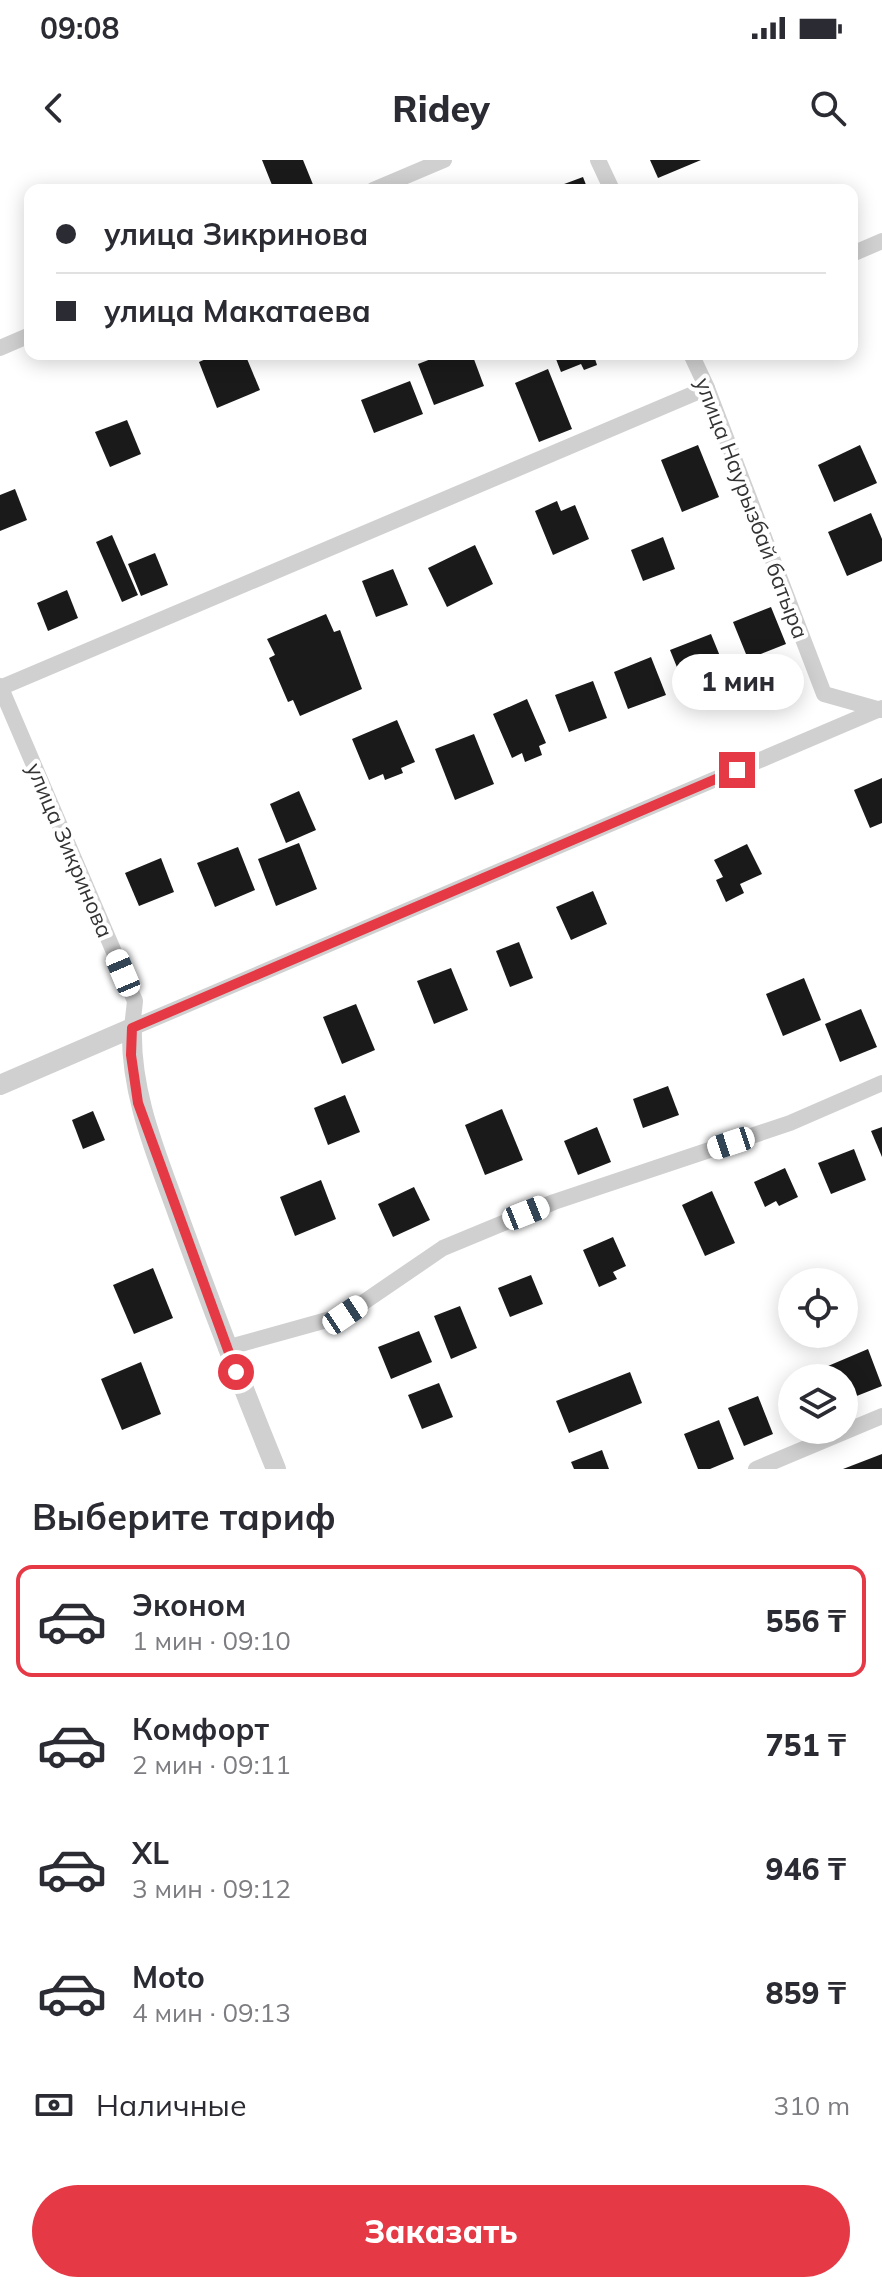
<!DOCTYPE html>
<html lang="ru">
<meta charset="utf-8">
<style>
body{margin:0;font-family:Mulish,sans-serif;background:#f2f2f3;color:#2b2b33;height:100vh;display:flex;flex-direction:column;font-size:30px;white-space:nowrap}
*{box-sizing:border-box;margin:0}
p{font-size:26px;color:#7c7c81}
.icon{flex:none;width:44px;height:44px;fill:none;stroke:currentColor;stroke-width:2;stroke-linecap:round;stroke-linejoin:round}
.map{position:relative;height:1309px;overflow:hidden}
.panel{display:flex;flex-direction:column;background:#fff;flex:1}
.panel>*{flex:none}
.banner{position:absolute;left:24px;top:24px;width:834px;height:176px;border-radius:16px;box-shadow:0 4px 20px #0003;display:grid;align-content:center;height:176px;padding:0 32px;background:#fff}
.controls{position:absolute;left:778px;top:1108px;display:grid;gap:16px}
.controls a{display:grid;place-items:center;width:80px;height:80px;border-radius:50%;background:#fff;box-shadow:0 4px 20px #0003;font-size:40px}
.end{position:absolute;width:36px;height:36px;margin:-18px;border:10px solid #e63946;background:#fff;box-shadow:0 0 0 4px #fff}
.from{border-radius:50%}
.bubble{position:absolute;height:56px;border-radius:28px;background:#fff;box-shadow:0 4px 20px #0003;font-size:26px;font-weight:800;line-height:56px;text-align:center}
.car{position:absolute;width:24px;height:48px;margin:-24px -12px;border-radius:10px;box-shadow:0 0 6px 2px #0007;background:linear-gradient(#fff 24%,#345 0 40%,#fff 0 76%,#345 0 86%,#fff 0)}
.banner b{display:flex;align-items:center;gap:28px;height:76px;font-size:30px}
.banner b+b{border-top:2px solid #e1e1e2}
.banner i{width:20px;height:20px;background:#2b2b33}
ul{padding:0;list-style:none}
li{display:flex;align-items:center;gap:24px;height:112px;margin:0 16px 12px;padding:0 16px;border:4px solid transparent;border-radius:16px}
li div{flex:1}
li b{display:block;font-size:30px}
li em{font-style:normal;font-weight:800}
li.selected{border-color:#e63946}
li>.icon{width:72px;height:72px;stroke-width:1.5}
h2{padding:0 32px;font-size:36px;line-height:96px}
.pay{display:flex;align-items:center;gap:20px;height:88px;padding:0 32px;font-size:30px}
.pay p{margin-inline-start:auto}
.primary-button{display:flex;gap:16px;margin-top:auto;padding:16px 32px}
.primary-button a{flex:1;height:92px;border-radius:48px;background:#e63946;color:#fff;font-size:32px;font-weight:800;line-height:92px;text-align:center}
.status{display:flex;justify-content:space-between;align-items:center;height:56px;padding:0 40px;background:#fff;direction:ltr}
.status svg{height:22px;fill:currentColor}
header{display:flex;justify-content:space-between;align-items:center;height:104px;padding:0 32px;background:#fff;font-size:36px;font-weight:800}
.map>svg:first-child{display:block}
</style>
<div class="status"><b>09:08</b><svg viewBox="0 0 49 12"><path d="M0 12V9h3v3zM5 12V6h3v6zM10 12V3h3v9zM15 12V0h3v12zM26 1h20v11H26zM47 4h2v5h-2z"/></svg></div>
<header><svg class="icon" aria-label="back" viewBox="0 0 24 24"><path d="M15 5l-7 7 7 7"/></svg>Ridey<svg class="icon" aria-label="search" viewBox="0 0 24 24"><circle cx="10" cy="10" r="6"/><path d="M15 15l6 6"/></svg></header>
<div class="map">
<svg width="882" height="1309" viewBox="0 0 882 1309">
<rect width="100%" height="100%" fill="#fff"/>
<g fill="#1a1a1a">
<path d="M262,0H303L314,27L305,30H274Z"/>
<path d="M650,0H701L658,18Z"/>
<path d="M583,17L588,30H548Z"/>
<path d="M217,194H245L260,230L217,248L199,202Z"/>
<path d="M444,194H472L484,226L434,245L418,204Z"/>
<path d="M554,194H599L600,197L595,199L597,205L584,210L581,204L561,212Z"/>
<path d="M548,209L572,269L539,282L515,223Z"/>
<path d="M410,221L423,254L374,273L361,240Z"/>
<path d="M127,260L141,294L110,307L95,272Z"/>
<path d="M698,285L719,337L682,352L661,300Z"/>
<path d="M860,285L877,323L834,342L818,305Z"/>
<path d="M15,329L27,360L0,371V335Z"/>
<path d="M557,341L561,351L575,345L589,379L553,395L535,351Z"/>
<path d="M871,353L882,379V401L847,416L828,372Z"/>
<path d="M112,375L138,435L122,442L96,382Z"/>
<path d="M663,377L675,409L643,421L631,390Z"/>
<path d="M475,385L493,424L447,447L428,408Z"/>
<path d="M155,393L168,425L141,436L128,404Z"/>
<path d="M393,409L408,445L376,457L362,421Z"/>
<path d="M67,430L78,458L48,471L37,443Z"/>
<path d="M771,447L786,484L748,499L733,462Z"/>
<path d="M326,454L334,472L340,470L362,529L300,556L293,540L288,542L269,498L275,495L267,479Z"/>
<path d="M711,474L726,511L685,527L670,490Z"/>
<path d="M651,497L666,535L628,549L614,512Z"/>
<path d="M593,521L607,558L569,572L555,535Z"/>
<path d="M527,539L546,583L539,586L542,595L525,602L522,593L512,598L493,554Z"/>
<path d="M397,560L415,602L401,608L403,613L385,620L383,614L369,620L352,579Z"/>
<path d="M474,574L494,624L455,640L435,589Z"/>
<path d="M882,618V663L870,668L854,630Z"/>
<path d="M299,631L316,670L286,683L270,644Z"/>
<path d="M299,683L317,729L276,746L258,699Z"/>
<path d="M747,684L762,714L740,724L744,733L726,742L716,720L723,717L714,700Z"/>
<path d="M238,687L255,730L215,747L197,703Z"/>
<path d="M161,698L174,732L139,746L125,713Z"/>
<path d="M593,731L607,764L571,780L556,747Z"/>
<path d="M519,782L533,818L510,827L496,791Z"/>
<path d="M451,808L468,850L434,864L417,821Z"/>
<path d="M804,818L821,860L783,876L766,834Z"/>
<path d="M356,844L375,890L342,904L323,857Z"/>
<path d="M861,849L877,887L840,902L825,864Z"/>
<path d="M668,926L679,955L643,968L633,939Z"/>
<path d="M345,935L360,972L328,985L314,948Z"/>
<path d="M502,949L523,1000L485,1015L465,965Z"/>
<path d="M93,951L105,980L83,989L72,960Z"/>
<path d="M597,967L611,1002L578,1015L564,981Z"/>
<path d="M882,967V997L871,971Z"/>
<path d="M854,989L866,1020L831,1034L818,1003Z"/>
<path d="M785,1008L798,1037L779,1046L776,1041L765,1047L754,1022Z"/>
<path d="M321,1020L336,1059L295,1076L280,1037Z"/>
<path d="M414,1027L430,1060L393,1077L378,1044Z"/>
<path d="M712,1031L735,1083L705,1096L682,1045Z"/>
<path d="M613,1077L626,1106L613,1112L617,1119L599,1127L583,1090Z"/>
<path d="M153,1108L173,1158L134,1174L113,1125Z"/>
<path d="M531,1115L543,1144L510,1157L498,1128Z"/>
<path d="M460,1146L477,1188L451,1199L434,1156Z"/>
<path d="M419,1171L432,1202L391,1219L378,1187Z"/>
<path d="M868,1189L882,1226L844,1241V1218H833L828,1206Z"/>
<path d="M141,1202L161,1254L122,1270L101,1219Z"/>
<path d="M630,1212L642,1243L569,1273L556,1241Z"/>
<path d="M439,1223L453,1257L422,1269L408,1235Z"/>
<path d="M758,1236L773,1274L744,1286L728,1248Z"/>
<path d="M719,1260L734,1299L710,1309H698L684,1274Z"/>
<path d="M602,1290L609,1309H574L571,1302Z"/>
<path d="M882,1294V1309H843Z"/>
</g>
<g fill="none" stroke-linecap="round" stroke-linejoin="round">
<g stroke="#d0d0d0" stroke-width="16">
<path d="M598,0L612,30"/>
<path d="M373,30L444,0"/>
<path d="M852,94L882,81"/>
<path d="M0,188L30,175"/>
<path d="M691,194L707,228L824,534L881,550"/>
<path d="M0,526L135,841L132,868L882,548"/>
<path d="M0,528L707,228"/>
<path d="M226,1188L345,1155L443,1088L554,1042L790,963L882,923"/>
<path d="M756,1309L882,1256"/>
</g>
<path stroke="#d0d0d0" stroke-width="20" d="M0,925L132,868C130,935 157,995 179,1057C210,1142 242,1226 276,1309"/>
</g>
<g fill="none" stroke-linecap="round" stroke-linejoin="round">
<path stroke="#e63946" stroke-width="10" d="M236,1212L138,943L131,895L132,868L737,610"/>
</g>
<g text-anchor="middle" stroke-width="8" stroke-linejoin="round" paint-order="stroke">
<g font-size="22" fill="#333" stroke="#fff">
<text transform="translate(752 348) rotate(69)" y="8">улица Наурызбай батыра</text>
<text transform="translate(70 690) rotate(67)" y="8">улица Зикринова</text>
</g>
</g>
</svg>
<div class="controls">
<a><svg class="icon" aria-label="locate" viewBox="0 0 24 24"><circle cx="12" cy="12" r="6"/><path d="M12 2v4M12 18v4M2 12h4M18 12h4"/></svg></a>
<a><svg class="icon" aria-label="layers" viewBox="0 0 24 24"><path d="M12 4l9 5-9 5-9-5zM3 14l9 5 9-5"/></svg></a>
</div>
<i class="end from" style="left:236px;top:1212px"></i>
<i class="end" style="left:737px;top:610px"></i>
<div class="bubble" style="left:672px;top:494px;width:132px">1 мин</div>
<i class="car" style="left:123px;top:813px;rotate:337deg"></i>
<i class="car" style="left:731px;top:983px;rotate:252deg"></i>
<i class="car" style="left:526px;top:1053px;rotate:68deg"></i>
<i class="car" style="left:345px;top:1155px;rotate:56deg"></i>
<div class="banner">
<b><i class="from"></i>улица Зикринова</b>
<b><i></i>улица Макатаева</b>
</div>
</div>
<section class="panel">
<h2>Выберите тариф</h2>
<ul>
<li class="selected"><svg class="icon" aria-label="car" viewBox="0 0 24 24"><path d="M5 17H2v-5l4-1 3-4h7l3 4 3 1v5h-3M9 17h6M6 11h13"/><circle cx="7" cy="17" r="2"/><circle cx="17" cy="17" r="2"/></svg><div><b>Эконом</b><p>1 мин · 09:10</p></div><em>556 ₸</em></li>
<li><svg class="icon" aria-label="car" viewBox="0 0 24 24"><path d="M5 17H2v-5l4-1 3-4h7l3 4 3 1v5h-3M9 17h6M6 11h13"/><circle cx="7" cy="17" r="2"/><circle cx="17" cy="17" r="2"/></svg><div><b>Комфорт</b><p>2 мин · 09:11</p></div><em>751 ₸</em></li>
<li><svg class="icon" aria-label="car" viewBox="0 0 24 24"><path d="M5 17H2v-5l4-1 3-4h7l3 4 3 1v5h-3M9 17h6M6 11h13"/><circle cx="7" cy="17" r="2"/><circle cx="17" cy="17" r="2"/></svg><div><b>XL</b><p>3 мин · 09:12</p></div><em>946 ₸</em></li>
<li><svg class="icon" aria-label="car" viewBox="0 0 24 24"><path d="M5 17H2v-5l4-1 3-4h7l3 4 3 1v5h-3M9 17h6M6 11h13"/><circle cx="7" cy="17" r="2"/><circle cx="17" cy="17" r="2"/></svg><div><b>Moto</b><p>4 мин · 09:13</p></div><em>859 ₸</em></li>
</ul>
<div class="pay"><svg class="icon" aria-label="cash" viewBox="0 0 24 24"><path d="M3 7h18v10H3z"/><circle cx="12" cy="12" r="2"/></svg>Наличные<p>310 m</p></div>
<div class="primary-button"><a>Заказать</a></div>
</section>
